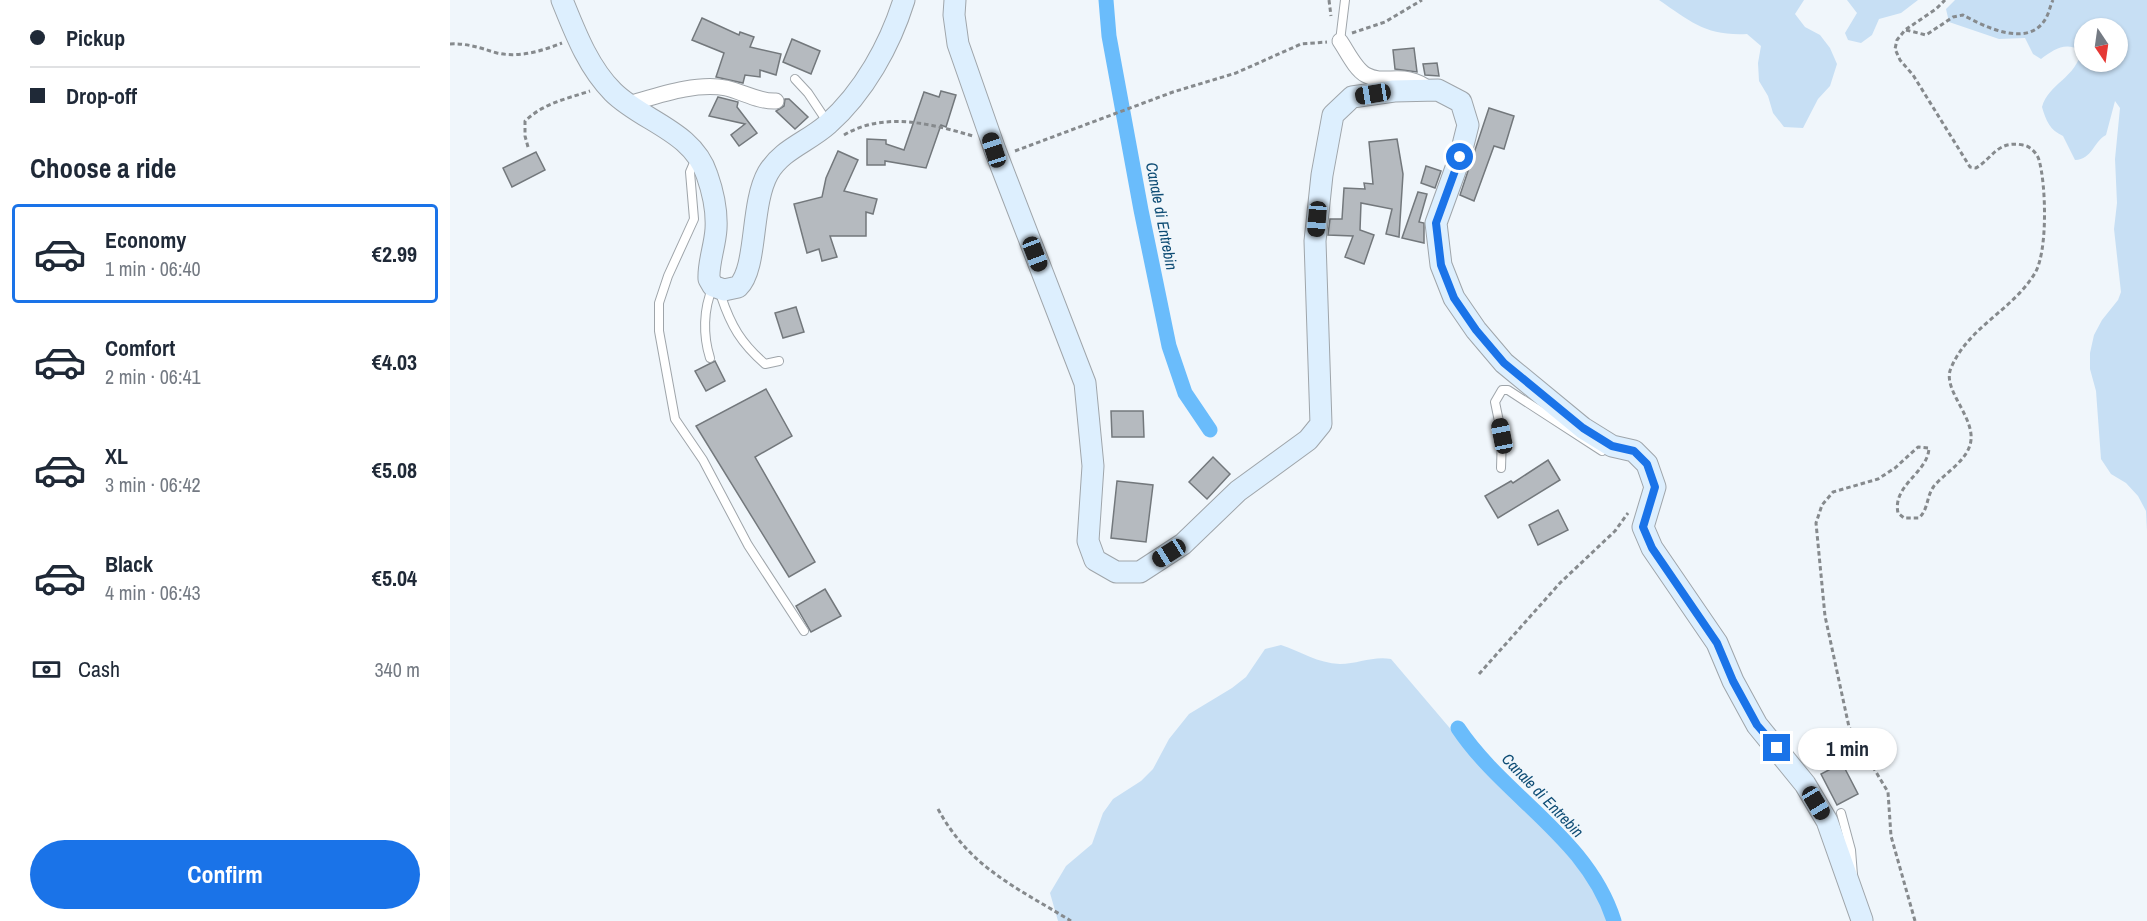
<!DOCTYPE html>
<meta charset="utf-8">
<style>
body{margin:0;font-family:"Archivo Narrow",sans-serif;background:#f6f6f7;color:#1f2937;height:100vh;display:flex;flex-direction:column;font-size:22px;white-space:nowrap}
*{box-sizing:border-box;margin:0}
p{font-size:20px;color:#747a83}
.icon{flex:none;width:33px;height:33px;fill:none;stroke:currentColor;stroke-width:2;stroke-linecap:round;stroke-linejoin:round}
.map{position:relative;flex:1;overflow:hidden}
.panel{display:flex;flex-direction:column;background:#fff;width:450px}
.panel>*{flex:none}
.banner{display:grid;align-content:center;height:132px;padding:0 30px;background:#fff}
.needle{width:39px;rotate:167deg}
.fabs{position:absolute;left:1624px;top:18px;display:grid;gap:12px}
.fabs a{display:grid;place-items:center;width:54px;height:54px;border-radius:50%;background:#fff;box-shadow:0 2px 4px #0004;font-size:30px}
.end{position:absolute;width:27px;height:27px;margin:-14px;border:8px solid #1a73e8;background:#fff;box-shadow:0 0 0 3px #fff}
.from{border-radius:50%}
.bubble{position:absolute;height:42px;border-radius:21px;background:#fff;box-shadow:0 2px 4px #0004;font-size:20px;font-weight:700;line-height:42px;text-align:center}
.car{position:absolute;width:18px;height:36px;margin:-18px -9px;border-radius:8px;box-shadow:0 0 4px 2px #0007;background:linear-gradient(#222 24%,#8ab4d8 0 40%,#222 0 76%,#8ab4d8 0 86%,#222 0)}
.banner b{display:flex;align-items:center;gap:21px;height:57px;font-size:22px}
.banner b+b{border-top:2px solid #e0e1e3}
.banner i{width:15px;height:15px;background:#1f2937}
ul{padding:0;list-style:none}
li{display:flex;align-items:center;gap:18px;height:99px;margin:0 12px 9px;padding:0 18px;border:3px solid transparent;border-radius:6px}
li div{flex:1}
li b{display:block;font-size:22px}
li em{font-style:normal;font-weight:700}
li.current{border-color:#1a73e8}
li>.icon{width:54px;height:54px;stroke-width:1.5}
h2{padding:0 30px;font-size:27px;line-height:72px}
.pay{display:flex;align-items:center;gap:15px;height:66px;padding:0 30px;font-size:22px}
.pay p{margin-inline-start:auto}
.cta{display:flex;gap:12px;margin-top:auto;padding:12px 30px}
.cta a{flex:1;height:69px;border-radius:36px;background:#1a73e8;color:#fff;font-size:24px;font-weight:700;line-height:69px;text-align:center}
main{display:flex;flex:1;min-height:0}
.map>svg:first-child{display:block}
</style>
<main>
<section class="panel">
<div class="banner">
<b><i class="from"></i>Pickup</b>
<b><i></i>Drop-off</b>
</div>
<h2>Choose a ride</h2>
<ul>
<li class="current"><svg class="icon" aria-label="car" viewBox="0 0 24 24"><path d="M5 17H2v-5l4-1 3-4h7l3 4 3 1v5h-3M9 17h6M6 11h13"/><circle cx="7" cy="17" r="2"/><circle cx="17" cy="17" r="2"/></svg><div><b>Economy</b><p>1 min · 06:40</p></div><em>€2.99</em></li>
<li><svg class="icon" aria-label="car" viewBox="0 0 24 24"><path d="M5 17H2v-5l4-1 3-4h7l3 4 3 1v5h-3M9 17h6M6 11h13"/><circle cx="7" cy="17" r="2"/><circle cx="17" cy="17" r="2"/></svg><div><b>Comfort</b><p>2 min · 06:41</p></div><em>€4.03</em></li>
<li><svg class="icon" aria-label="car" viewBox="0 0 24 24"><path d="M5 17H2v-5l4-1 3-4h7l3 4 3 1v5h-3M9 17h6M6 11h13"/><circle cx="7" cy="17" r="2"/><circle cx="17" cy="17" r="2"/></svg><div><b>XL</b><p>3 min · 06:42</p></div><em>€5.08</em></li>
<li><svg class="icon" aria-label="car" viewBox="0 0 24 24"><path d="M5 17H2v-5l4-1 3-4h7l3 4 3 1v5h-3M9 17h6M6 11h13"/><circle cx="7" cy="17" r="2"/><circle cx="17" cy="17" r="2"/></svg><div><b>Black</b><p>4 min · 06:43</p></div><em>€5.04</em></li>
</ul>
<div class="pay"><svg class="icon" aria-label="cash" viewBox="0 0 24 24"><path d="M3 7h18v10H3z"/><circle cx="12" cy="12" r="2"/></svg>Cash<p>340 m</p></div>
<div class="cta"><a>Confirm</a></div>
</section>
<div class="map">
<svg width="1697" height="921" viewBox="0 0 1697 921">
<rect width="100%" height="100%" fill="#f0f6fb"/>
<g fill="#c7dff4" fill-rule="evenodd">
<path d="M1209,0H1354L1345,14L1355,27L1370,35L1380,48L1387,64L1380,86L1368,99L1353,128L1334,127L1323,113L1318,96L1309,81L1308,63L1311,46L1297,34C1256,36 1241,22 1209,0Z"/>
<path d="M1397,0H1468L1451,13L1429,19L1422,35L1411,43L1398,40L1395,33L1407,13Z"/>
<path d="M1505,0H1697V531L1696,511L1688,496L1676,483L1661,474L1651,459L1646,391L1640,369V353L1644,335L1652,320L1668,300L1671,292L1664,229L1667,203L1665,159L1670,108L1665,101L1656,135C1642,143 1643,159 1625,160L1613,136C1600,130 1596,121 1592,107C1598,84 1627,77 1631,51C1616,41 1604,49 1591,59L1583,54L1575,38L1549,39L1499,22L1496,9ZM1635,28H1668V62H1635Z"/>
<path d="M831,645C852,652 867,663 890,664C908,664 922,656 941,659L1021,753L1100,833L1154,901L1162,921H608L600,893L616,866L642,844L653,813L663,799L691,781L703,769L719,739L739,714L782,688L796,677L815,649Z"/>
</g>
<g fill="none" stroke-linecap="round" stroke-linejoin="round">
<g stroke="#6abcfb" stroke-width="15">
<path d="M656,0L659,36L691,210L719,346L735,393L760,430"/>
<path d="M1008,728C1054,797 1138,838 1164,921"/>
</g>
</g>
<g fill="#b5babf" stroke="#73787c" stroke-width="1.5">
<path d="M252,18L289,35L290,32L304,37L300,47L331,54L326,75L310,70V77L295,75L293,83L266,77L274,53L242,40Z"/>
<path d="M342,39L370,51L361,74L333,62Z"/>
<path d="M964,48L967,72L945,69L943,50Z"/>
<path d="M987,63L989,76L975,75L973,64Z"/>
<path d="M491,91L506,95L496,127L491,125L476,168L435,161V165H417V139L436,140V144L454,150L474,92L489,97Z"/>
<path d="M268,97L288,102L287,107L307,133L289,146L281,135L295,124L259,116Z"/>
<path d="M335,99H339L358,117L345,129L326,111L334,106Z"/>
<path d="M1039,108L1064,116L1054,149L1044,146L1024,201L1010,195Z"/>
<path d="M947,139L953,174L949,237L936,234L942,209L911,203L910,230L924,235L914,264L895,257L903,236L878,235L880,219H892L894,188L915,189L914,183L923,184L919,142Z"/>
<path d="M388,151L408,160L394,191L427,199L423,214L416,212V236H380L387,257L372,261L369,249L357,253L344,204L372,197L376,178Z"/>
<path d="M86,152L95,170L62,187L53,168Z"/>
<path d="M976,166L991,171L985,188L971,183Z"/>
<path d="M968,192L977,194L969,222L974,223V243L952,238Z"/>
<path d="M346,307L354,332L333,338L325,313Z"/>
<path d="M265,361L275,381L256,391L245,371Z"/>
<path d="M316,389L342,436L305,457L365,562L339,577L246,426Z"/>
<path d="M661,411H693L694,437H662Z"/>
<path d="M763,457L780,474L757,499L739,482Z"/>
<path d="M1098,460L1110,480L1048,518L1035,496L1061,481L1063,483Z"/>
<path d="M667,481L703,485L696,542L661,538Z"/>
<path d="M1108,510L1118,530L1088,545L1079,525Z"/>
<path d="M375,589L391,616L361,632L346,606Z"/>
<path d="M1392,763L1408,794L1387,805L1371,774Z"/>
</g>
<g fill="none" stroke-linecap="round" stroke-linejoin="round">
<g stroke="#9fa5aa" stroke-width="10">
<g id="lane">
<path d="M890,41L895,0"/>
<path d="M345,79L358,93L378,123"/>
<path d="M246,158L240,172L244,219L218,276L209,303V331L225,419L253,460L298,545L354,631"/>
<path d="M272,293L271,296C281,326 291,343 315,364L329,361"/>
<path d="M260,358C253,336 253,309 263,287"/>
<path d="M1051,468L1052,436L1045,402L1052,390H1058L1152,451"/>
<path d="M1391,813L1401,850L1403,875"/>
</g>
</g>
<g stroke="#9fa5aa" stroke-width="17">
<g id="street">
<path d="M890,41C897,51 905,69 916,75C936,86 954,69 980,90"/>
<path d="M178,104C207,96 245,82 276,88C293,92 309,102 326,101"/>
</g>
</g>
<g stroke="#9fa5aa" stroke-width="23">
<g id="secondary">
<path d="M112,0C125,32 138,67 163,92C192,121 243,131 257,175C263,192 267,212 266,229C265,246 258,263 259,279L263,286L274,290L288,287C308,268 300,205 318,173C332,149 358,142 378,124C414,92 440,45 454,0"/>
<path d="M505,0L504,15L508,44L545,150L635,383L643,466L638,541L645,560L666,572H690L733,544L788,491L858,440L871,424L865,241L872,175L883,115L902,97L944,91L988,90L1011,102L1018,125L1010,157L986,223L991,265L1004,298L1026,330L1054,363L1133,428L1162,446L1184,451L1197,464L1205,487L1193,527L1202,548L1267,643L1283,681L1307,725L1355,784L1377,821L1412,920"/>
</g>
</g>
<g stroke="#868a8d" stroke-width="3" stroke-dasharray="4.5 3" stroke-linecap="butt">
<path d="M879,0L881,16"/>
<path d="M1456,30L1476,35L1503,17L1513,15C1535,27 1579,49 1596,18C1599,13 1600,6 1603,0"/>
<path d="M902,33L935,22L972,0"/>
<path d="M0,44C17,43 30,48 47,53C69,58 92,51 112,43"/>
<path d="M394,135C434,111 482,124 523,136"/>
<path d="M78,147L75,136V121C94,103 116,99 140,91"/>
<path d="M565,151L723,92L786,73L851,44L877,42"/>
<path d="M1029,674L1110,583L1165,531L1178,513"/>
<path d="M488,809C520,868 566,887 621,921"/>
<path d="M1465,921L1441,836L1438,792L1399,727L1375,616L1366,523L1372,505L1383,492L1428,479L1445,468L1468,447L1479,448C1478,473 1442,485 1448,513L1454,518H1469C1479,508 1476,497 1484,486C1495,473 1515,462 1520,445C1528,419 1491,390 1501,368C1518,327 1563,310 1585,273C1598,251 1596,184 1589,160C1587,153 1580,146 1573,145C1547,140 1543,158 1526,168L1520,167L1463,75L1450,60L1445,49L1447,40L1455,30L1486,9L1495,0"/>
</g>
<use href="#lane" stroke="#fff" stroke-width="8"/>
<use href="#street" stroke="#fff" stroke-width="15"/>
<use href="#secondary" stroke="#ddeffe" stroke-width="21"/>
</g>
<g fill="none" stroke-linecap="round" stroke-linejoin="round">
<path stroke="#1a73e8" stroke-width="8" d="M1010,157L986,223L991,265L1004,298L1026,330L1054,363L1133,428L1162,446L1184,451L1197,464L1205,487L1193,527L1202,548L1267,643L1283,681L1307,725L1327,748"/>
</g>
<g text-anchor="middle" stroke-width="4.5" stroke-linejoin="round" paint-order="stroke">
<g font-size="16" font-style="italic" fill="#0f4d75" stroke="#f0f6fb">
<text transform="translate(712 216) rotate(79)" y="6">Canale di Entrebin</text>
<text transform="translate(1093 795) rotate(46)" y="6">Canale di Entrebin</text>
</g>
</g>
</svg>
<div class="fabs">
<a><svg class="needle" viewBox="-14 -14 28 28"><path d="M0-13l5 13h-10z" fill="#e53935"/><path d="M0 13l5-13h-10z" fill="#747a83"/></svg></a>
</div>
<i class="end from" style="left:1010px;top:157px"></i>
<i class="end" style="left:1327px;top:748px"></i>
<div class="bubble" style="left:1348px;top:728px;width:99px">1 min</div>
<i class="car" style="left:923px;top:94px;rotate:261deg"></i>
<i class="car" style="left:544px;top:150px;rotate:342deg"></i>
<i class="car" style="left:867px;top:219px;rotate:185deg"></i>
<i class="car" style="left:585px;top:254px;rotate:159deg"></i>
<i class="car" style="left:1052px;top:436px;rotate:349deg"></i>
<i class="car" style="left:719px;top:553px;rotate:238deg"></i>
<i class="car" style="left:1366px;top:803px;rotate:149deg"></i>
</div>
</main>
